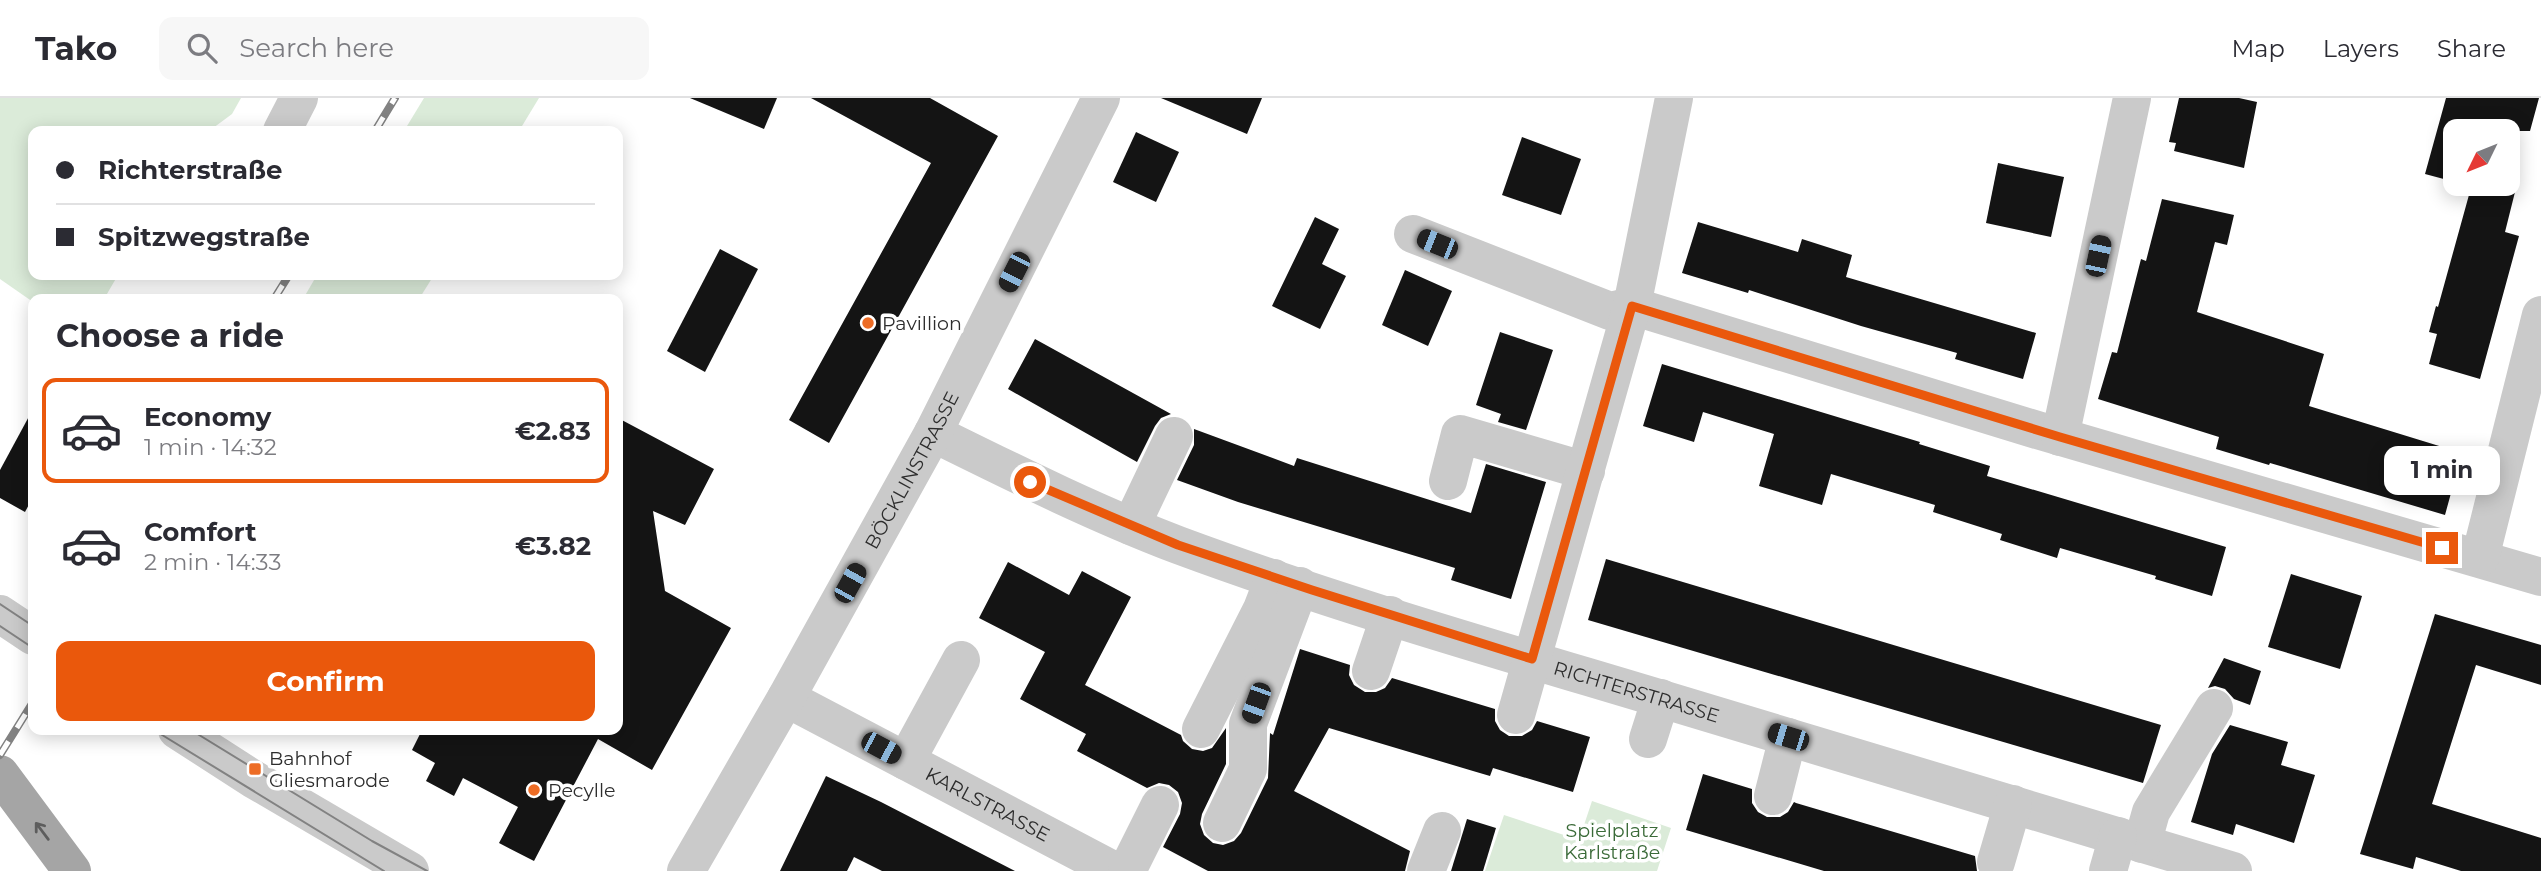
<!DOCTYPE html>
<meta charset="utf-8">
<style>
body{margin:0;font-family:Montserrat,sans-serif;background:#f7f7f7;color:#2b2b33;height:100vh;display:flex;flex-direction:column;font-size:26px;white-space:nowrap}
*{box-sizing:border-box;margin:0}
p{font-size:23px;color:#7c7c81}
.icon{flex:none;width:38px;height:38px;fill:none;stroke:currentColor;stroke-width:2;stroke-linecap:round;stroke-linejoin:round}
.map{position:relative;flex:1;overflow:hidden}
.drawer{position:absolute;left:28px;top:196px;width:595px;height:441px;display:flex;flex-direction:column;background:#fff;border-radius:14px;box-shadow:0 4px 18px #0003}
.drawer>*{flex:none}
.guide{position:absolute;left:28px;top:28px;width:595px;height:154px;border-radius:14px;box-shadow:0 4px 18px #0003;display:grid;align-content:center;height:154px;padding:0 28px;background:#fff}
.needle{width:46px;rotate:227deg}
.controls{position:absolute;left:2443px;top:21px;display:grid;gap:14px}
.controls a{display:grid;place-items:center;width:77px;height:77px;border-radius:14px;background:#fff;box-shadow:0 4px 18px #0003;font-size:35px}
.end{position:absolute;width:32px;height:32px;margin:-16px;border:9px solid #ea580c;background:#fff;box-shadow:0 0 0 4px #fff}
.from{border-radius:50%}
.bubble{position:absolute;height:49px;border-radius:14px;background:#fff;box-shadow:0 4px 18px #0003;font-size:23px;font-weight:700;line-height:49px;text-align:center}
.car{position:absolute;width:21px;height:42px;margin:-21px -10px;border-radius:9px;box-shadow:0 0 5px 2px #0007;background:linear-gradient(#222 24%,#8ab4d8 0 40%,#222 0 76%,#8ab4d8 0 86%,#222 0)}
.guide b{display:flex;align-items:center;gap:24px;height:66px;font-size:26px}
.guide b+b{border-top:2px solid #e1e1e2}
.guide i{width:18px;height:18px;background:#2b2b33}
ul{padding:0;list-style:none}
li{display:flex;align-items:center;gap:21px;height:105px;margin:0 14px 10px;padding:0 14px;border:4px solid transparent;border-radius:14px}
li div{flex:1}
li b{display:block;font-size:26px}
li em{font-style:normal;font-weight:700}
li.current{border-color:#ea580c}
li>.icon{width:63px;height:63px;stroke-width:1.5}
h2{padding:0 28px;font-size:32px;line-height:84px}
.cta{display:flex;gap:14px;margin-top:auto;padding:14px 28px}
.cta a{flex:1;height:80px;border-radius:14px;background:#ea580c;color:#fff;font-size:28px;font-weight:700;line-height:80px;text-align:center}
header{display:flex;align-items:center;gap:42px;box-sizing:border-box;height:98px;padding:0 35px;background:#fff;border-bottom:2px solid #e1e1e2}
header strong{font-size:33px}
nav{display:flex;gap:38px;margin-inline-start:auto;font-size:24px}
.search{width:490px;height:63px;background:#f7f7f7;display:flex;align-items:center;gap:18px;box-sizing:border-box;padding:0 24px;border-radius:14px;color:#7c7c81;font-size:26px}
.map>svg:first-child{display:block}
</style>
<header>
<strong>Tako</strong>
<div class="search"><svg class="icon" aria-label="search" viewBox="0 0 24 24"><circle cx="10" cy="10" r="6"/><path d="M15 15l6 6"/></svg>Search here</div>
<nav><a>Map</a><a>Layers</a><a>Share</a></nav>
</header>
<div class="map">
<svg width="2541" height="773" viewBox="0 0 2541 773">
<rect width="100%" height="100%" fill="#fff"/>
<g fill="#dbebd9">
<path d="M0,0H241L232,16L209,33H33V177H118L104,201H33V204L0,181Z"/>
<path d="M424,0H539L519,33H404Z"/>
<path d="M317,177H434L419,201H303Z"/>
<path d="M1592,703L1671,730L1657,773H1485L1504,717L1579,742Z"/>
</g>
<g fill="#141414">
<path d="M690,0H777L764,31Z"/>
<path d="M811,0H930L998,38L829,345L789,322L931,65Z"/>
<path d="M1161,0H1262L1247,36Z"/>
<path d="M2179,0H2239L2257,4L2244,70L2174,53L2176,45L2169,44Z"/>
<path d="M2446,0H2539L2530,33H2455V84L2425,76Z"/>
<path d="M1136,34L1179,54L1156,104L1113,84Z"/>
<path d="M1522,39L1581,61L1561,117L1502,97Z"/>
<path d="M1998,65L2064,79L2051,139L1986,125Z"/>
<path d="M2472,86H2517L2505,134L2519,138L2480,281L2429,266L2437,236L2429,234L2436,208L2438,209Z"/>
<path d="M2162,101L2234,117L2227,147L2215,144L2197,214L2324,256L2309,308L2462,355L2445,417L2270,365L2269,367L2216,351L2219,339L2098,301L2112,254L2117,255L2141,161L2146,163Z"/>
<path d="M1315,119L1339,131L1322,166L1346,178L1320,231L1272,208Z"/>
<path d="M1698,124L1798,154L1802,141L1852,157L1846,179L2036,235L2023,281L1955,261L1957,255L1861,228L1749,192L1748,195L1682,175Z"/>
<path d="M720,151L758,171L705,274L667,253Z"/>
<path d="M1405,172L1452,193L1428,248L1382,227Z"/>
<path d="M1500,234L1553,252L1526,332L1498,324L1501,316L1476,307Z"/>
<path d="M1035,241L1171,316L1161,320L1155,328L1137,364L1008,291Z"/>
<path d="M1662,266L1920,344L1919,346L1990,368L1987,378L2226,449L2212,498L2155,481L2156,478L2060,450L2057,460L2000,442L2002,436L1933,414L1935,407L1831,376L1822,407L1759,388L1774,336L1703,314L1694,344L1643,328Z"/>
<path d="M33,311V399L25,414L0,400V372Z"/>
<path d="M618,320L714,371L685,427L653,413L665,493L731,530L652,672L598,641L534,763L499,745L518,709L463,680L454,698L426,683L435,665L412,652L422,632H618Z"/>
<path d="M1194,331L1294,368L1297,360L1471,415L1486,366L1546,384L1511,501L1451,482L1455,470L1238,404L1177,382L1194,347Z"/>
<path d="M1606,461L2161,627L2143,685L1588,522Z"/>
<path d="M1008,464L1069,497L1082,473L1131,499L1085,587L1181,637L1183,643L1192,651L1203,653L1212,650L1226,630V666L1202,716L1200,726L1204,737L1213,745L1223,747L1234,743L1241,735L1268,680L1270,635L1273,637L1300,551L1350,567L1349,577L1354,587L1365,594H1376L1385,590L1392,580L1495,611V623L1500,632L1509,638H1522L1532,632L1537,623L1590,639L1573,694L1493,670L1490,678L1473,673L1329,630L1294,693L1410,753L1405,773H1208L1163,749L1180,716L1182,705L1178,694L1169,687L1159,685L1147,690L1077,653L1086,636L1020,601L1045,554L979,520Z"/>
<path d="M2291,476L2362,498L2340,571L2268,549Z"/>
<path d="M2435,516L2541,547V587L2476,567L2432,706L2541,740V773H2461L2416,759L2413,771L2360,756Z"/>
<path d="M2224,560L2261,573L2250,607L2234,601L2225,591L2215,588L2208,590Z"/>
<path d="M2230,627L2288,644L2281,667L2315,677L2294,745L2236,726L2233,737L2191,724L2212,656Z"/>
<path d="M1703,676L1752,691V705L1758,714L1767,719H1780L1788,714L1794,704L1796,705L1975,758L1977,773H1824L1686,732Z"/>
<path d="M826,678L881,704L1015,773H882L854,759L847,773H780Z"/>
<path d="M1467,721L1496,730L1483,773H1451Z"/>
</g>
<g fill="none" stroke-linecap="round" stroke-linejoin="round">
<g stroke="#cacaca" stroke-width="38">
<path d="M282,33L299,0"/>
<path d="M1413,136L1610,213L1632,208L2037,332L2541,479"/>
<path id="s1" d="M933,335C1014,375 1094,415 1178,447C1337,506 1502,553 1665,602C1855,659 2044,716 2233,773"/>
<path d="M2060,339L2132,0"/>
<path d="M1448,383L1460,336L1586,373"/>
<path d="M1131,428L1174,338"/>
<path d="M2480,460L2541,217"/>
<path d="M0,516L33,538"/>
<path d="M1371,573L1390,517"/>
<path id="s2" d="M786,600L1115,773"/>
<path d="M1516,617L1632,208L1674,0"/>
<path d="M1201,631L1262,511L1274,480"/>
<path d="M177,632L253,681L410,773"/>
<path d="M1648,641L1661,600"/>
<path d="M906,663L961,562"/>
<path d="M1773,698L1788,639"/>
<path d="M1222,725L1248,671V626L1300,488"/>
<path d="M2142,746L2151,714L2214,610"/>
<path d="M1996,764L2013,706"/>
<path id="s3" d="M686,773L786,600L933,335L1101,0"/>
<path d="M1127,773L1160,707"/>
<path d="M1426,773L1442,733"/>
<path d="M2108,773L2118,738"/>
</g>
<path stroke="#a5a5a5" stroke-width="38" d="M0,676L72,773"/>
<g stroke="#828282" stroke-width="2">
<path d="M0,506L33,528"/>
<path d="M0,528L33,550"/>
<path d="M154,632L384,773"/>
<path d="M191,632L372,743L427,773"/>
</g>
<g stroke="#828282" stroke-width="8">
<g id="rail">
<path d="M375,33L395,0"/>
<path d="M274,201L289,177"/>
<path d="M0,657L33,604"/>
</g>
</g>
<use href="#rail" stroke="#fff" stroke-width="5" stroke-dasharray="16" stroke-linecap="butt"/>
</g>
<defs><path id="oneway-shaft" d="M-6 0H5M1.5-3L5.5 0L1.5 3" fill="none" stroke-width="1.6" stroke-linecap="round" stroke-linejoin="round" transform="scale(1.75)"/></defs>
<use stroke="#5d5d5d" href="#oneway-shaft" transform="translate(42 733) rotate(-127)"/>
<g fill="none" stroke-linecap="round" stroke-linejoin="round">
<path stroke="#ea580c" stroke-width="9" d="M1030,384L1178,447L1312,492L1532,561L1632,208L2060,339L2442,450"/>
</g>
<g fill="#ed6c25" stroke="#fff" stroke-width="2.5">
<circle cx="868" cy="225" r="7"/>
<rect x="248" y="664" width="14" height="14" rx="3.5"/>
<circle cx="534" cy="692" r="7"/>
</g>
<g text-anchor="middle" stroke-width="7" stroke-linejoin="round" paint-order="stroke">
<g font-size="19" fill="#2d2d2d" stroke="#fff" text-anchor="start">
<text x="882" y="232">Pavillion</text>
<text x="269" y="667">Bahnhof<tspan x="269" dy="22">Gliesmarode</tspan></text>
<text x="548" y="699">Pecylle</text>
</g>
<g font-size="19" fill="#2d2d2d" stroke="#fff">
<text dy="7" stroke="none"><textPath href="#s3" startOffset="460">BÖCKLINSTRASSE</textPath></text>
<text dy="7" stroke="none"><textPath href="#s1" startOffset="751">RICHTERSTRASSE</textPath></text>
<text dy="7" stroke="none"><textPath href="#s2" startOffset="228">KARLSTRASSE</textPath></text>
</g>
<g font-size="19" fill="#3a6a38" stroke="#fff">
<text x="1612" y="739">Spielplatz<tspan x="1612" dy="22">Karlstraße</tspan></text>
</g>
</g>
</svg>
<div class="controls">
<a><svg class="needle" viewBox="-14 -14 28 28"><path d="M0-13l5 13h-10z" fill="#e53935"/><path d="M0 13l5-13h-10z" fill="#7c7c81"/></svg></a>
</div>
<i class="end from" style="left:1030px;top:384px"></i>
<i class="end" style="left:2442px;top:450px"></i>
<div class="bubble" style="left:2384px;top:348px;width:116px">1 min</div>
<i class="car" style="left:1437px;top:146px;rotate:292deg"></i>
<i class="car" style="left:2098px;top:158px;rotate:12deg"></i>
<i class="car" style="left:1014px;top:174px;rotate:207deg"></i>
<i class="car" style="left:850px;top:485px;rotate:29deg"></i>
<i class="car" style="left:1256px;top:605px;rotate:200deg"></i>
<i class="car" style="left:1788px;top:639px;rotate:287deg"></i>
<i class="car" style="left:881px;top:650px;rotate:118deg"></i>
<div class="guide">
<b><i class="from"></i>Richterstraße</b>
<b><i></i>Spitzwegstraße</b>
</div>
<section class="drawer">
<h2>Choose a ride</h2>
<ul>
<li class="current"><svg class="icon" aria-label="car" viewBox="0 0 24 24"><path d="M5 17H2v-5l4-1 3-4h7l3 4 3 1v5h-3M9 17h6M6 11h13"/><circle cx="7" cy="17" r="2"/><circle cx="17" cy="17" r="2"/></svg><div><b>Economy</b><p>1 min · 14:32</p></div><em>€2.83</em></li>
<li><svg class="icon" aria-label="car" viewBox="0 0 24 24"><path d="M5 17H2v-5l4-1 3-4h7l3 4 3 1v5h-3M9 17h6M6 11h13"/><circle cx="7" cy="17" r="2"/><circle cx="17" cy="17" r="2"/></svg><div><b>Comfort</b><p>2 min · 14:33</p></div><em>€3.82</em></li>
</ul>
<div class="cta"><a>Confirm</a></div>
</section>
</div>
